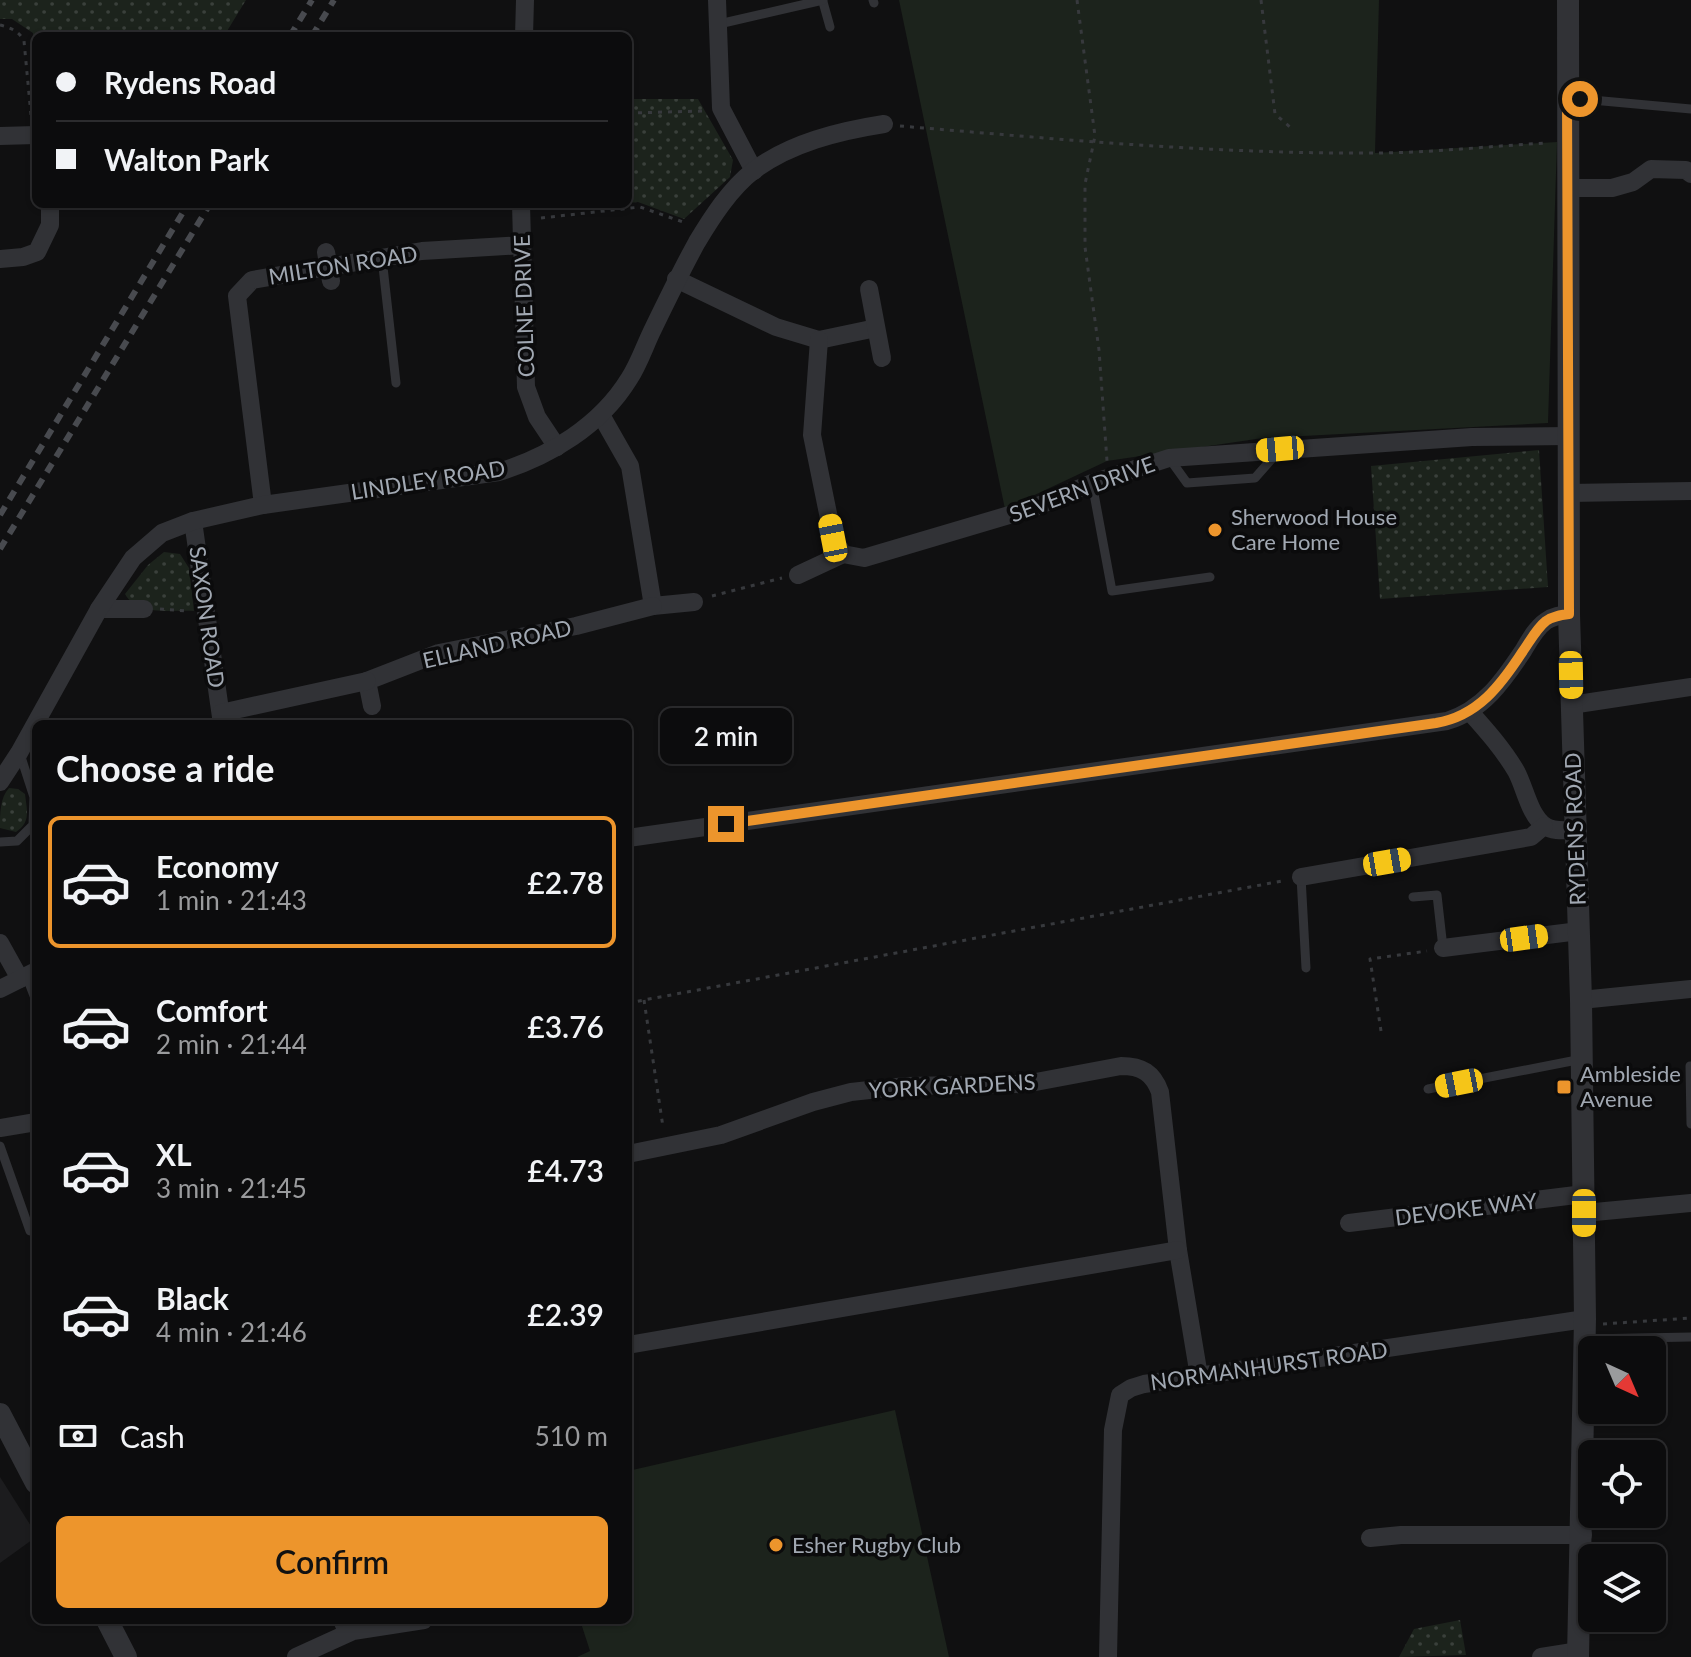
<!DOCTYPE html>
<meta charset="utf-8">
<style>
body{margin:0;font-family:Lato,sans-serif;background:#1a1a1b;color:#f1f3f6;height:100vh;display:flex;flex-direction:column;font-size:30px;white-space:nowrap}
*{box-sizing:border-box;margin:0}
p{font-size:26px;color:#9a9b9d}
.icon{flex:none;width:44px;height:44px;fill:none;stroke:currentColor;stroke-width:2;stroke-linecap:round;stroke-linejoin:round}
.map{position:relative;flex:1;overflow:hidden}
.side{position:absolute;left:32px;top:720px;width:600px;height:904px;display:flex;flex-direction:column;background:#0c0c0d;border-radius:12px;box-shadow:0 2px 6px #0004,0 0 0 2px #2c2c2e}
.side>*{flex:none}
.banner{position:absolute;left:32px;top:32px;width:600px;height:176px;border-radius:12px;box-shadow:0 2px 6px #0004,0 0 0 2px #2c2c2e;display:grid;align-content:center;height:176px;padding:0 24px;background:#0c0c0d}
.needle{width:52px;rotate:136deg}
.fabs{position:absolute;left:1578px;top:1336px;display:grid;gap:16px}
.fabs a{display:grid;place-items:center;width:88px;height:88px;border-radius:12px;background:#0c0c0d;box-shadow:0 2px 6px #0004,0 0 0 2px #2c2c2e;font-size:40px}
.end{position:absolute;width:36px;height:36px;margin:-18px;border:10px solid #ed952c;background:#111;box-shadow:0 0 0 4px #111}
.from{border-radius:50%}
.bubble{position:absolute;height:56px;border-radius:12px;background:#0c0c0d;box-shadow:0 2px 6px #0004,0 0 0 2px #2c2c2e;font-size:26px;font-weight:600;line-height:56px;text-align:center}
.car{position:absolute;width:24px;height:48px;margin:-24px -12px;border-radius:10px;box-shadow:0 0 6px 2px #0007;background:linear-gradient(#f5c518 24%,#345 0 40%,#f5c518 0 76%,#345 0 86%,#f5c518 0)}
.banner b{display:flex;align-items:center;gap:28px;height:76px;font-size:30px}
.banner b+b{border-top:2px solid #2c2c2e}
.banner i{width:20px;height:20px;background:#f1f3f6}
ul{padding:0;list-style:none}
li{display:flex;align-items:center;gap:24px;height:132px;margin:0 16px 12px;padding:0 8px;border:4px solid transparent;border-radius:12px}
li div{flex:1}
li b{display:block;font-size:30px}
li em{font-style:normal;font-weight:600}
li.current{border-color:#ed952c}
li>.icon{width:72px;height:72px;stroke-width:1.5}
h2{padding:0 24px;font-size:36px;line-height:96px}
.pay{display:flex;align-items:center;gap:20px;height:88px;padding:0 24px;font-size:30px}
.pay p{margin-inline-start:auto}
.cta{display:flex;gap:16px;margin-top:auto;padding:16px 24px}
.cta a{flex:1;height:92px;border-radius:12px;background:#ed952c;color:#111;font-size:32px;font-weight:600;line-height:92px;text-align:center}
.map>svg:first-child{display:block}
</style>
<div class="map">
<svg width="1691" height="1657" viewBox="0 0 1691 1657">
<defs>
<pattern id="grass-dots" width="8" height="8" patternUnits="userSpaceOnUse" patternTransform="scale(2)"><rect width="8" height="8" fill="#1c231c"/><path d="M2 2h.1M6 6h.1" fill="none" stroke="#3a403b" stroke-width="1.8" stroke-linecap="round"/></pattern>
</defs>
<rect width="100%" height="100%" fill="#101011"/>
<path fill="#1c1c1e" d="M0,1477L36,1534V1537L0,1563Z"/>
<g fill="url(#grass-dots)">
<path d="M0,0H246L224,36H36V86L33,33L12,19H0Z"/>
<path d="M628,99H698L733,160L730,177L684,219L638,202L628,203Z"/>
<path d="M1539,450L1548,587L1380,599L1371,466Z"/>
<path d="M164,552L180,554L189,568L194,611C172,610 137,616 125,594L148,565Z"/>
<path d="M9,788L18,789L25,794C27,811 31,822 16,832L0,828C0,813 0,798 9,788Z"/>
<path d="M1460,1620L1466,1655L1399,1657L1414,1629Z"/>
</g>
<g fill="#1c231c">
<path d="M899,0H1379L1375,153L1557,142L1548,423L1263,438L1107,461L1005,509Z"/>
<path d="M895,1410L949,1657H577L590,1651L580,1620H628V1471Z"/>
</g>
<g fill="none" stroke-linecap="round" stroke-linejoin="round">
<g stroke="#37393d" stroke-width="3" stroke-dasharray="4 6" stroke-linecap="butt">
<path d="M1077,0L1095,136L1085,184V247L1099,350L1107,461"/>
<path d="M1261,0L1275,114L1290,127"/>
<path d="M0,25C11,28 19,31 24,41L31,115"/>
<path d="M628,113L705,111"/>
<path d="M900,126C1057,139 1214,154 1372,153C1430,153 1489,146 1547,143"/>
<path d="M541,218L640,207L686,223"/>
<path d="M712,596L782,578"/>
<path d="M160,609L188,611"/>
<path d="M644,1000L663,1127"/>
<path d="M628,1003L1282,881"/>
<path d="M1381,1031L1370,959L1427,951"/>
<path d="M1603,1324L1691,1318"/>
</g>
<g stroke="#313236" stroke-width="9">
<path d="M873,0L874,3"/>
<path d="M823,2L830,27"/>
<path d="M719,24L823,0"/>
<path d="M1570,98L1691,109"/>
<path d="M382,258L396,383"/>
<path d="M1169,458L1187,483L1255,478L1277,453"/>
<path d="M1092,483L1112,591L1210,577"/>
<path d="M0,842L17,841L33,825L34,797L20,754"/>
<path d="M1301,877L1306,968"/>
<path d="M1413,897L1437,895L1443,948"/>
<path d="M26,975L36,1001"/>
<path d="M1690,1066L1691,1124"/>
<path d="M1428,1089L1582,1059"/>
<path d="M0,1146L30,1231"/>
<path d="M1586,1339L1691,1337"/>
<path d="M337,1620L344,1636"/>
</g>
<g stroke="#313236" stroke-width="18">
<path d="M717,0L721,108L754,171"/>
<path d="M524,36L525,0"/>
<path d="M0,136L36,135"/>
<path d="M1567,188H1612L1633,182L1651,169L1686,170L1691,174"/>
<path d="M521,204L526,387L537,417L557,447"/>
<path d="M326,252L331,281"/>
<path d="M0,259L23,257L37,252L50,225V204"/>
<path d="M676,279L776,327L819,340L876,328"/>
<path d="M869,289L882,358"/>
<path d="M819,340L812,435L833,538L843,554"/>
<path d="M601,415L630,466L653,606L694,602"/>
<path d="M1569,493L1691,491"/>
<path d="M263,505L237,296L252,280L422,251L523,245"/>
<path d="M193,521L222,724"/>
<path d="M798,575L843,554L864,558L1033,508L1092,483L1169,458L1472,437L1569,436"/>
<path d="M99,609H144"/>
<path d="M1571,705L1691,687"/>
<path d="M372,706L367,681L439,653L576,626L653,606"/>
<path d="M1470,712C1487,731 1503,749 1516,771C1525,787 1529,815 1545,826C1553,832 1566,830 1575,830"/>
<path d="M221,713L367,681"/>
<path d="M0,782L19,753L99,609L133,558L162,533L193,521L263,505L499,472C550,456 600,426 629,379C639,364 645,345 653,329C667,300 681,271 697,242C712,217 730,189 753,171C790,143 839,131 884,124"/>
<path d="M628,838L1447,721C1483,710 1503,681 1523,651C1529,641 1536,628 1546,621C1553,616 1561,615 1569,614"/>
<path d="M1301,877L1531,837L1544,826"/>
<path d="M0,943L20,979"/>
<path d="M1443,948L1579,931"/>
<path d="M0,989L36,971"/>
<path d="M1581,1000L1691,989"/>
<path d="M0,1128L36,1122"/>
<path d="M628,1154L721,1135L813,1102L851,1092L906,1086L1025,1084L1121,1066C1142,1066 1153,1073 1160,1092L1178,1250L1199,1376"/>
<path d="M1584,1213L1691,1203"/>
<path d="M1349,1223L1584,1194"/>
<path d="M628,1345L1178,1250"/>
<path d="M1370,1538L1401,1535H1583"/>
<path d="M296,1657L353,1631L424,1620"/>
<path d="M1108,1657L1113,1430L1120,1395L1131,1388L1144,1384L1585,1319"/>
<path d="M1541,1657L1579,1651"/>
</g>
<g stroke="#313236" stroke-width="22">
<path d="M1568,0L1569,614L1581,1000L1585,1319L1578,1657"/>
<path d="M0,1414L36,1483"/>
<path d="M107,1620L126,1657"/>
</g>
<g stroke="#484a4f" stroke-width="6" stroke-dasharray="10 8" stroke-linecap="butt">
<path d="M290,36L312,0"/>
<path d="M312,36L334,0"/>
<path d="M0,515L188,204"/>
<path d="M0,549L210,204"/>
</g>
</g>
<g fill="none" stroke-linecap="round" stroke-linejoin="round">
<path stroke="#ed952c" stroke-width="10" d="M726,824L1436,723C1478,716 1501,685 1523,651C1530,641 1537,628 1546,621C1553,616 1561,615 1569,614L1567,98L1580,99"/>
</g>
<g fill="#ed952c" stroke="#0b0b0c" stroke-width="3">
<circle cx="1215" cy="530" r="8"/>
<rect x="1556" y="1079" width="16" height="16" rx="4"/>
<circle cx="776" cy="1545" r="8"/>
</g>
<g text-anchor="middle" stroke-width="7" stroke-linejoin="round" paint-order="stroke">
<g font-size="22" fill="#a1a8b2" stroke="#0b0b0c">
<text transform="translate(343 265) rotate(-9)" y="8">MILTON ROAD</text>
<text transform="translate(524 306) rotate(-92)" y="8">COLNE DRIVE</text>
<text transform="translate(428 480) rotate(-9)" y="8">LINDLEY ROAD</text>
<text transform="translate(1082 489) rotate(-20)" y="8">SEVERN DRIVE</text>
<text transform="translate(207 617) rotate(82)" y="8">SAXON ROAD</text>
<text transform="translate(497 644) rotate(-13)" y="8">ELLAND ROAD</text>
<text transform="translate(1575 829) rotate(-92)" y="8">RYDENS ROAD</text>
<text transform="translate(952 1086) rotate(-3)" y="8">YORK GARDENS</text>
<text transform="translate(1466 1209) rotate(-7)" y="8">DEVOKE WAY</text>
<text transform="translate(1269 1366) rotate(-8)" y="8">NORMANHURST ROAD</text>
</g>
<g font-size="22" fill="#a1a8b2" stroke="#0b0b0c" text-anchor="start">
<text x="1231" y="525">Sherwood House<tspan x="1231" dy="25">Care Home</tspan></text>
<text x="1580" y="1082">Ambleside<tspan x="1580" dy="25">Avenue</tspan></text>
<text x="792" y="1553">Esher Rugby Club</text>
</g>
</g>
</svg>
<div class="fabs">
<a><svg class="needle" viewBox="-14 -14 28 28"><path d="M0-13l5 13h-10z" fill="#e53935"/><path d="M0 13l5-13h-10z" fill="#9a9b9d"/></svg></a>
<a><svg class="icon" aria-label="locate" viewBox="0 0 24 24"><circle cx="12" cy="12" r="6"/><path d="M12 2v4M12 18v4M2 12h4M18 12h4"/></svg></a>
<a><svg class="icon" aria-label="layers" viewBox="0 0 24 24"><path d="M12 4l9 5-9 5-9-5zM3 14l9 5 9-5"/></svg></a>
</div>
<i class="end from" style="left:1580px;top:99px"></i>
<i class="end" style="left:726px;top:824px"></i>
<div class="bubble" style="left:660px;top:708px;width:132px">2 min</div>
<i class="car" style="left:1280px;top:449px;rotate:265deg"></i>
<i class="car" style="left:833px;top:538px;rotate:349deg"></i>
<i class="car" style="left:1571px;top:675px;rotate:179deg"></i>
<i class="car" style="left:1387px;top:862px;rotate:80deg"></i>
<i class="car" style="left:1524px;top:938px;rotate:82deg"></i>
<i class="car" style="left:1459px;top:1083px;rotate:259deg"></i>
<i class="car" style="left:1584px;top:1213px;rotate:180deg"></i>
<div class="banner">
<b><i class="from"></i>Rydens Road</b>
<b><i></i>Walton Park</b>
</div>
<section class="side">
<h2>Choose a ride</h2>
<ul>
<li class="current"><svg class="icon" aria-label="car" viewBox="0 0 24 24"><path d="M5 17H2v-5l4-1 3-4h7l3 4 3 1v5h-3M9 17h6M6 11h13"/><circle cx="7" cy="17" r="2"/><circle cx="17" cy="17" r="2"/></svg><div><b>Economy</b><p>1 min · 21:43</p></div><em>£2.78</em></li>
<li><svg class="icon" aria-label="car" viewBox="0 0 24 24"><path d="M5 17H2v-5l4-1 3-4h7l3 4 3 1v5h-3M9 17h6M6 11h13"/><circle cx="7" cy="17" r="2"/><circle cx="17" cy="17" r="2"/></svg><div><b>Comfort</b><p>2 min · 21:44</p></div><em>£3.76</em></li>
<li><svg class="icon" aria-label="car" viewBox="0 0 24 24"><path d="M5 17H2v-5l4-1 3-4h7l3 4 3 1v5h-3M9 17h6M6 11h13"/><circle cx="7" cy="17" r="2"/><circle cx="17" cy="17" r="2"/></svg><div><b>XL</b><p>3 min · 21:45</p></div><em>£4.73</em></li>
<li><svg class="icon" aria-label="car" viewBox="0 0 24 24"><path d="M5 17H2v-5l4-1 3-4h7l3 4 3 1v5h-3M9 17h6M6 11h13"/><circle cx="7" cy="17" r="2"/><circle cx="17" cy="17" r="2"/></svg><div><b>Black</b><p>4 min · 21:46</p></div><em>£2.39</em></li>
</ul>
<div class="pay"><svg class="icon" aria-label="cash" viewBox="0 0 24 24"><path d="M3 7h18v10H3z"/><circle cx="12" cy="12" r="2"/></svg>Cash<p>510 m</p></div>
<div class="cta"><a>Confirm</a></div>
</section>
</div>
